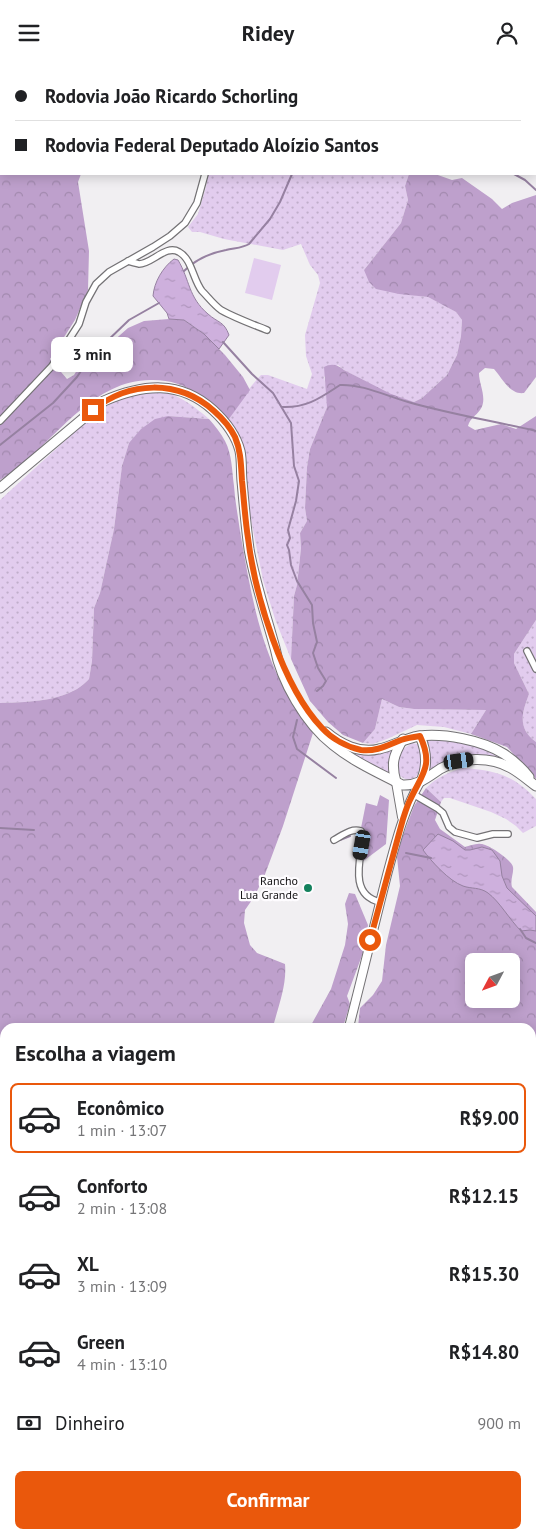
<!DOCTYPE html>
<html lang="pt">
<meta charset="utf-8">
<style>
body{margin:0;font-family:"PT Sans",sans-serif;background:#f2f2f2;color:#202124;height:100vh;display:flex;flex-direction:column;font-size:19px;white-space:nowrap}
*{box-sizing:border-box;margin:0}
p{font-size:16px;color:#757577}
.icon{flex:none;width:28px;height:28px;fill:none;stroke:currentColor;stroke-width:2;stroke-linecap:round;stroke-linejoin:round}
.map{position:relative;flex:1;overflow:hidden}
.drawer{position:absolute;left:0px;top:958px;width:536px;height:516px;display:flex;flex-direction:column;background:#fff;border-radius:15px 15px 0 0;box-shadow:0 2px 12px #0003}
.drawer>*{flex:none}
.guide{position:absolute;left:0px;top:0px;width:536px;height:110px;box-shadow:0 2px 12px #0003;display:grid;align-content:center;height:110px;padding:0 15px;background:#fff}
.needle{width:32px;rotate:229deg}
.controls{position:absolute;left:465px;top:888px;display:grid;gap:10px}
.controls a{display:grid;place-items:center;width:55px;height:55px;border-radius:8px;background:#fff;box-shadow:0 2px 12px #0003;font-size:25px}
.end{position:absolute;width:22px;height:22px;margin:-11px;border:6px solid #ea580c;background:#fff;box-shadow:0 0 0 2px #fff}
.from{border-radius:50%}
.bubble{position:absolute;height:35px;border-radius:8px;background:#fff;box-shadow:0 2px 12px #0003;font-size:16px;font-weight:800;line-height:35px;text-align:center}
.car{position:absolute;width:15px;height:30px;margin:-15px -8px;border-radius:6px;box-shadow:0 0 4px 1px #0007;background:linear-gradient(#222 24%,#8ab4d8 0 40%,#222 0 76%,#8ab4d8 0 86%,#222 0)}
.guide b{display:flex;align-items:center;gap:18px;height:48px;font-size:19px}
.guide b+b{border-top:1px solid #e0e0e0}
.guide i{width:12px;height:12px;background:#202124}
ul{padding:0;list-style:none}
li{display:flex;align-items:center;gap:15px;height:70px;margin:0 10px 8px;padding:0 5px;border:2px solid transparent;border-radius:8px}
li div{flex:1}
li b{display:block;font-size:19px}
li em{font-style:normal;font-weight:800}
li.on{border-color:#ea580c}
li>.icon{width:45px;height:45px;stroke-width:1.5}
h2{padding:0 15px;font-size:22px;line-height:60px}
.pay{display:flex;align-items:center;gap:12px;height:55px;padding:0 15px;font-size:19px}
.pay p{margin-inline-start:auto}
.cta{display:flex;gap:10px;margin-top:auto;padding:10px 15px}
.cta a{flex:1;height:58px;border-radius:8px;background:#ea580c;color:#fff;font-size:20px;font-weight:800;line-height:58px;text-align:center}
header{display:flex;justify-content:space-between;align-items:center;height:65px;padding:0 15px;background:#fff;font-size:22px;font-weight:800}
.map>svg:first-child{display:block}
</style>
<header><svg class="icon" aria-label="menu" viewBox="0 0 24 24"><path d="M4 6h16M4 12h16M4 18h16"/></svg>Ridey<svg class="icon" aria-label="person" viewBox="0 0 24 24"><circle cx="12" cy="8" r="4"/><path d="M4 21q1-7 8-7t8 7"/></svg></header>
<div class="map">
<svg width="536" height="1473" viewBox="0 0 536 1473">
<defs>
<pattern id="grass-dots" width="8" height="8" patternUnits="userSpaceOnUse" patternTransform="scale(1.25)"><rect width="8" height="8" fill="#e2ccee"/><path d="M2 2h.1M6 6h.1" fill="none" stroke="#c1aecb" stroke-width="1.8" stroke-linecap="round"/></pattern>
<pattern id="forest-crowns" width="20" height="18" patternUnits="userSpaceOnUse" patternTransform="scale(1.25)"><rect width="20" height="18" fill="#bea0cc"/><path d="M2 6a3 3 0 1 1 6 0M12 15a3 3 0 1 1 6 0" fill="none" stroke="#a289ae"/></pattern>
<pattern id="water-ripples" width="26" height="14" patternUnits="userSpaceOnUse" patternTransform="scale(1.25)"><rect width="26" height="14" fill="#ceb0dd"/><path d="M2 4q2-2 4 0t4 0M15 11q2-2 4 0t4 0" fill="none" stroke="#b096bd"/></pattern>
</defs>
<rect width="100%" height="100%" fill="#f1eff2"/>
<g fill="url(#grass-dots)">
<path d="M437,0H536V87H535V1H438Z"/>
<path d="M208,109H409L405,121L408,135L401,158L364,205L414,230L428,232L442,239L456,247L462,255L461,271L457,290L447,310L422,333L414,337L391,330L344,305L338,300L324,312L327,325V342L310,384L307,402L305,443L307,456L300,468L301,483L297,520L294,531L291,594L275,554L263,515L246,430L241,387L226,358C237,342 248,323 261,310H268L307,324L312,309L306,291L305,270L320,218L318,210L310,200L301,179L283,185L224,174L200,167H192L188,162L198,149L206,122Z"/>
<path d="M164,326C183,333 194,341 209,354L168,351L129,378L122,401L114,464L100,528L94,543L92,596L89,614C86,617 82,621 77,624C54,637 26,637 0,638V435L90,353L105,340L133,328Z"/>
<path d="M536,555V677C517,663 522,648 529,629L514,598V589Z"/>
<path d="M382,634L399,642L414,644L486,645L471,669L444,662L417,660L387,674L373,679L363,678L375,664Z"/>
<path d="M426,673L453,676L477,681L508,697C469,690 461,686 426,710C430,696 431,686 426,673Z"/>
<path d="M333,676C356,684 368,692 393,684L390,700V710Z"/>
<path d="M412,678L417,679C430,693 417,728 398,709L397,693L400,686Z"/>
<path d="M463,703C494,705 514,710 536,734V761L523,768L516,761L506,754L491,747L450,733H444L441,737L426,723C437,712 449,707 463,703Z"/>
<path d="M5,1065V1308L0,1315V1066Z"/>
</g>
<g fill="url(#forest-crowns)" fill-rule="evenodd">
<path d="M0,0H19V1H1V109H81L78,117L89,186L88,225L75,255L50,294L67,314L74,310L79,302L103,285L128,263L144,256L169,254L184,255L204,269L225,290L243,312L250,325L226,358C218,349 209,338 199,330C185,320 170,315 153,315C97,313 58,370 19,402C13,407 6,411 0,415Z"/>
<path d="M409,109H435L452,115L462,113L492,134L502,144L512,138L536,130V312L524,328C510,330 502,313 494,304L485,303L479,308C479,320 488,334 480,345C476,351 470,353 468,361L475,365L501,359L516,364L536,351V555L514,589V598L529,629C522,648 517,663 536,677V714L507,682L471,669L486,645L414,644L399,642L382,634L375,664L363,678L343,670L328,657L310,636L291,594L294,531L297,520L301,483L300,468L307,456L305,443L307,402L310,384L327,342L324,302C332,298 338,300 344,305L391,329L414,337L422,333L447,310L457,290L461,271L462,255L456,247L428,232L399,229L376,224L369,217L364,205L401,158L408,135L405,121Z"/>
<path d="M168,351L209,354C215,361 221,368 225,376C232,389 232,406 234,421C235,436 238,451 240,466C253,542 264,606 313,668L283,761L264,812L254,832L245,845L244,858L250,880L257,888L285,899C287,920 278,942 273,962H5V1065L0,1066V638C26,637 54,637 77,624C82,621 86,617 89,614L92,596L94,543L100,528L114,464L122,401L129,378L141,364L155,354Z"/>
<path d="M426,723L441,737L435,755L440,764L465,782C470,781 476,778 481,779C488,779 512,795 513,802C514,808 510,815 512,822L536,847V1473H232L233,1469H531V962H358L360,943L373,930L382,916L386,880L400,821L397,792L401,776L414,741ZM474,896H511V934H474Z"/>
<path d="M380,730L389,735L386,779L362,797L360,768L366,738L377,741Z"/>
<path d="M349,828L355,829L368,860L364,885L347,931L350,939L343,962H310L331,924L345,880L348,859L345,839Z"/>
<path d="M5,1308V1469H177L176,1473H0V1315Z"/>
</g>
<path fill="#e2ccee" d="M254,193L281,200L272,235L245,228Z"/>
<g fill="url(#water-ripples)" stroke="#9681a1">
<path d="M174,194L178,195C190,215 188,232 208,249C218,258 224,256 229,270L219,284L204,269L184,255L169,254L167,248L153,231C154,217 163,202 174,194Z"/>
<path d="M438,769L453,776L465,785H470L482,782L492,785L500,796L502,811L507,823L536,851V866L530,865L521,866C509,854 500,837 488,828C480,822 471,824 463,821C449,816 431,796 423,785Z"/>
</g>
<g fill="none" stroke-linecap="round" stroke-linejoin="round">
<g stroke="#9681a1" stroke-width="2">
<path d="M38,0V1"/>
<path d="M440,0V1"/>
<path d="M202,1H206"/>
<path d="M514,109L525,115L536,125"/>
<path d="M184,206C196,194 210,188 226,185C234,183 243,183 249,179L270,154L280,137L292,109"/>
<path d="M223,277L252,309L273,328L291,358L294,401L299,416L296,436L288,465L290,473L287,480L289,485L291,500L297,516L312,540L313,558L317,577L313,588L318,603L326,616L323,621L317,626"/>
<path d="M282,342C307,343 320,333 340,320C363,319 386,331 408,337C450,349 493,356 536,366"/>
<path d="M0,380L53,338L77,312L87,297L103,280L129,255L159,238"/>
<path d="M297,655L293,672L297,684L336,713"/>
<path d="M0,763L34,765"/>
<path d="M340,775L350,771"/>
<path d="M406,788L431,793"/>
<path d="M520,864L526,873L536,878"/>
<path d="M0,1018L2,1016"/>
<path d="M531,1386H536"/>
</g>
<g stroke="#747275" stroke-width="8">
<g id="minor">
<path d="M164,0V1"/>
<path d="M379,1L380,0"/>
<path d="M419,1L420,0"/>
<path d="M128,196C131,197 136,198 139,199C152,199 166,179 179,187C192,194 193,215 202,226C208,232 214,240 221,245C235,253 252,259 267,265"/>
<path d="M0,356L52,301L79,259L86,237L96,219L109,207L153,182L170,171L185,158L197,138L205,109"/>
<path d="M527,586L536,604"/>
<path d="M413,729L437,743L443,748L449,762L455,767L477,773L493,769H508"/>
<path d="M334,775C343,770 351,763 361,766L363,770C361,793 348,830 380,837"/>
</g>
</g>
<g stroke="#747275" stroke-width="10">
<g id="major">
<path d="M396,717L402,752"/>
<path d="M349,962C362,912 374,861 387,810C396,777 403,747 420,717"/>
<path d="M181,1473V1469"/>
</g>
</g>
<g stroke="#747275" stroke-width="11">
<g id="highway">
<path d="M0,423L104,336C143,319 180,315 213,345C225,356 236,370 240,386C242,395 241,406 242,416C244,439 246,461 249,484C255,518 266,550 275,583C281,616 306,659 333,680C354,697 379,708 402,720C418,721 428,712 440,704C461,692 490,691 511,703C520,708 528,715 536,721"/>
<path d="M326,667C340,679 360,689 379,684C393,681 403,674 419,671C444,668 482,675 504,689C513,695 522,703 529,712"/>
<path d="M420,671C427,687 428,701 421,716"/>
<path d="M396,717C391,699 393,691 403,674"/>
</g>
</g>
<use href="#minor" stroke="#fff" stroke-width="5.5"/>
<use href="#major" stroke="#fff" stroke-width="8"/>
<use href="#highway" stroke="#fff" stroke-width="9"/>
</g>
<g fill="none" stroke-linecap="round" stroke-linejoin="round">
<path stroke="#ea580c" stroke-width="6" d="M93,345C129,316 178,314 214,346C222,353 230,362 235,372C241,386 241,401 242,416C244,435 245,454 248,473C255,530 282,621 322,663C332,674 347,682 361,685C376,687 388,680 401,675C407,673 413,672 420,671C434,701 422,709 410,735C407,741 405,748 403,754L370,875"/>
</g>
<circle fill="#14815d" stroke="#fefcff" stroke-width="2" cx="308" cy="823" r="5"/>
<g text-anchor="middle" stroke-width="4.5" stroke-linejoin="round" paint-order="stroke">
<g font-size="12" fill="#141315" stroke="#fefcff" text-anchor="end">
<text x="298" y="820">Rancho<tspan x="298" dy="14">Lua Grande</tspan></text>
</g>
</g>
</svg>
<div class="controls">
<a><svg class="needle" viewBox="-14 -14 28 28"><path d="M0-13l5 13h-10z" fill="#e53935"/><path d="M0 13l5-13h-10z" fill="#757577"/></svg></a>
</div>
<i class="end from" style="left:370px;top:875px"></i>
<i class="end" style="left:93px;top:345px"></i>
<div class="bubble" style="left:51px;top:272px;width:82px">3 min</div>
<i class="car" style="left:459px;top:696px;rotate:82deg"></i>
<i class="car" style="left:362px;top:780px;rotate:190deg"></i>
<div class="guide">
<b><i class="from"></i>Rodovia João Ricardo Schorling</b>
<b><i></i>Rodovia Federal Deputado Aloízio Santos</b>
</div>
<section class="drawer">
<h2>Escolha a viagem</h2>
<ul>
<li class="on"><svg class="icon" aria-label="car" viewBox="0 0 24 24"><path d="M5 17H2v-5l4-1 3-4h7l3 4 3 1v5h-3M9 17h6M6 11h13"/><circle cx="7" cy="17" r="2"/><circle cx="17" cy="17" r="2"/></svg><div><b>Econômico</b><p>1 min · 13:07</p></div><em>R$9.00</em></li>
<li><svg class="icon" aria-label="car" viewBox="0 0 24 24"><path d="M5 17H2v-5l4-1 3-4h7l3 4 3 1v5h-3M9 17h6M6 11h13"/><circle cx="7" cy="17" r="2"/><circle cx="17" cy="17" r="2"/></svg><div><b>Conforto</b><p>2 min · 13:08</p></div><em>R$12.15</em></li>
<li><svg class="icon" aria-label="car" viewBox="0 0 24 24"><path d="M5 17H2v-5l4-1 3-4h7l3 4 3 1v5h-3M9 17h6M6 11h13"/><circle cx="7" cy="17" r="2"/><circle cx="17" cy="17" r="2"/></svg><div><b>XL</b><p>3 min · 13:09</p></div><em>R$15.30</em></li>
<li><svg class="icon" aria-label="car" viewBox="0 0 24 24"><path d="M5 17H2v-5l4-1 3-4h7l3 4 3 1v5h-3M9 17h6M6 11h13"/><circle cx="7" cy="17" r="2"/><circle cx="17" cy="17" r="2"/></svg><div><b>Green</b><p>4 min · 13:10</p></div><em>R$14.80</em></li>
</ul>
<div class="pay"><svg class="icon" aria-label="cash" viewBox="0 0 24 24"><path d="M3 7h18v10H3z"/><circle cx="12" cy="12" r="2"/></svg>Dinheiro<p>900 m</p></div>
<div class="cta"><a>Confirmar</a></div>
</section>
</div>
